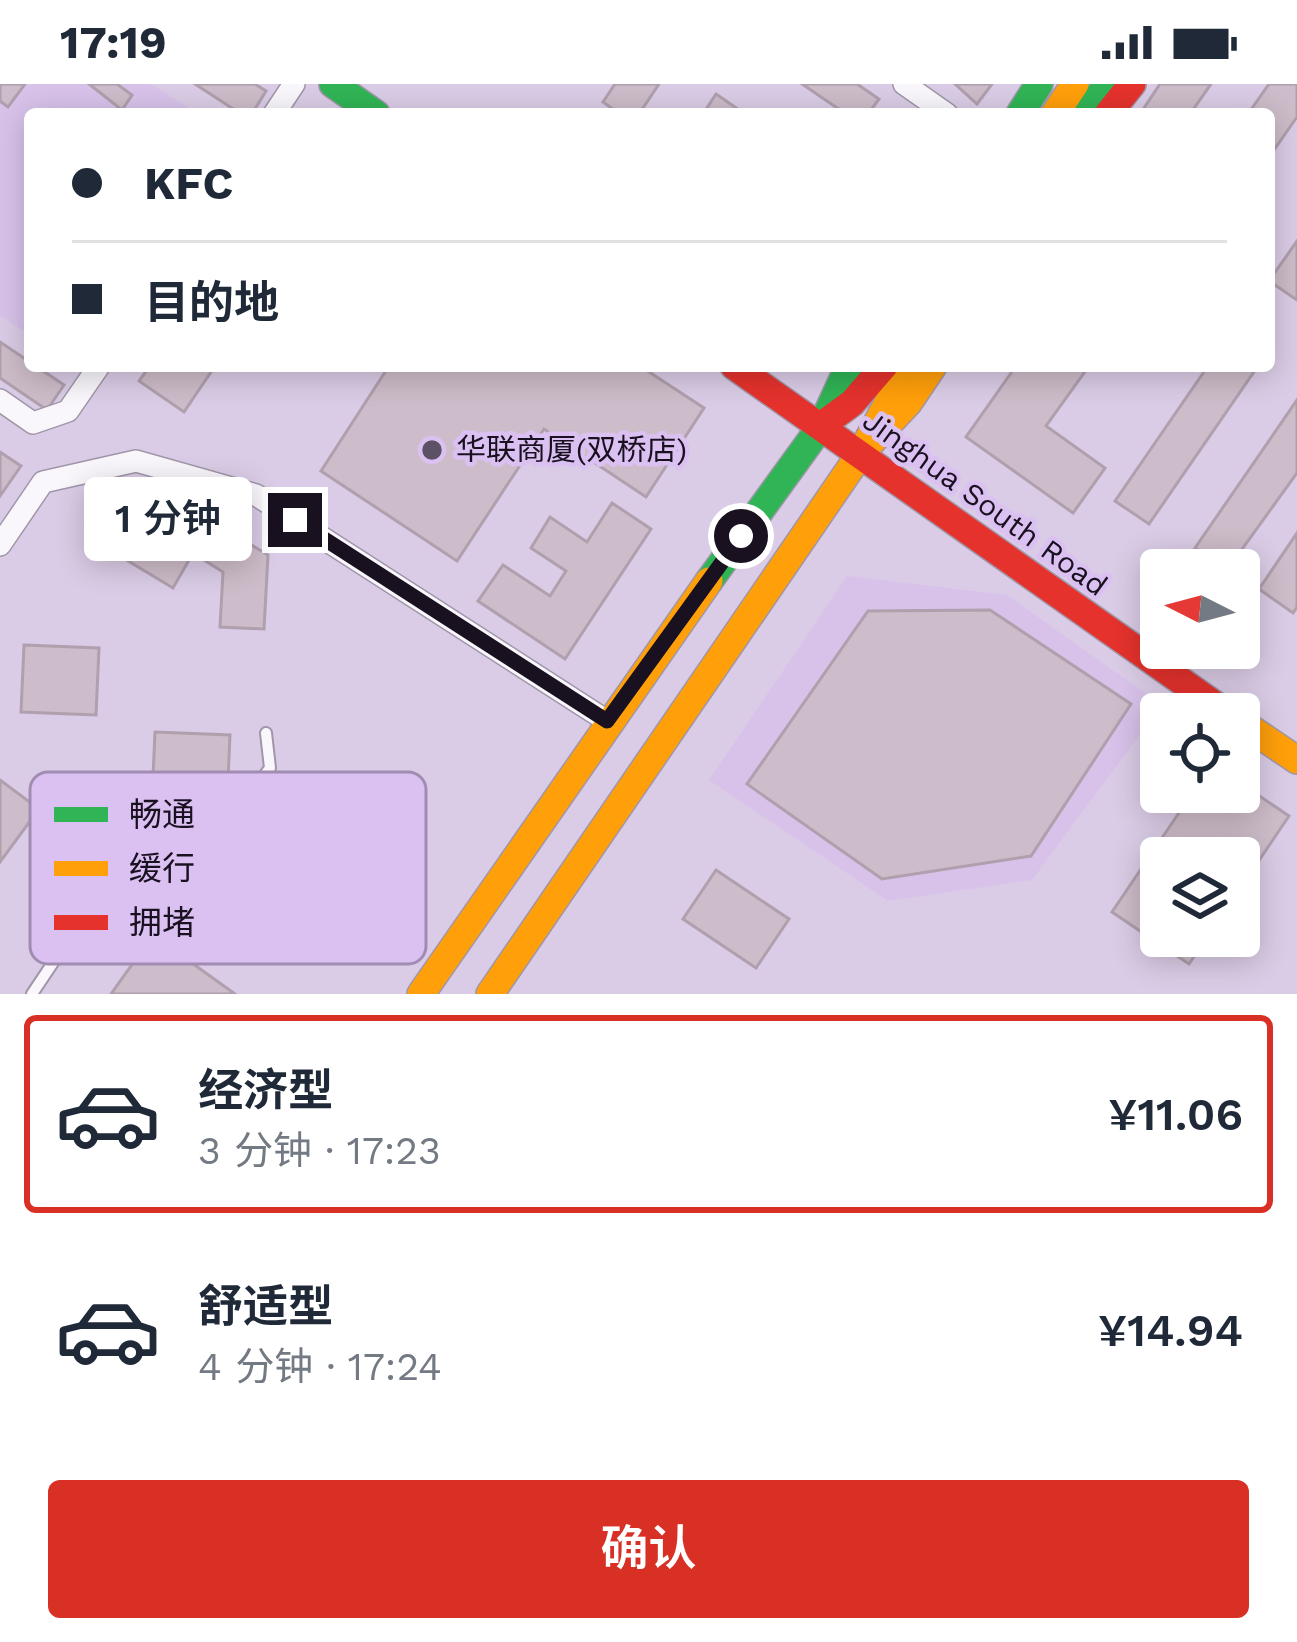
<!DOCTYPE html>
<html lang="zh">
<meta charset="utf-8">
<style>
body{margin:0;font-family:"Work Sans","Noto Sans SC",sans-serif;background:#f2f2f3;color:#1f2937;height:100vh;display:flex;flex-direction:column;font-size:45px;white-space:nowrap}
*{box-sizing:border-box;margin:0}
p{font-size:39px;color:#747a83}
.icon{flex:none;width:66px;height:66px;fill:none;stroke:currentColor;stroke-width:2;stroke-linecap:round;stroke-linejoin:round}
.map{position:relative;height:910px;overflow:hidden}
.panel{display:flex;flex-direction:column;background:#fff;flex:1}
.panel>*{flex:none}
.top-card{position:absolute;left:24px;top:24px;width:1251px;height:264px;border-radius:12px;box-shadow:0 6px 30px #0003;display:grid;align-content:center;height:264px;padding:0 48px;background:#fff}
.needle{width:78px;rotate:276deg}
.controls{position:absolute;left:1140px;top:465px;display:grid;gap:24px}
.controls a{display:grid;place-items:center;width:120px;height:120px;border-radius:12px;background:#fff;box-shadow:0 6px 30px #0003;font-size:60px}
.end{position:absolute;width:54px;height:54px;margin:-27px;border:15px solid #191020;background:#fff;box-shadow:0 0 0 6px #fff}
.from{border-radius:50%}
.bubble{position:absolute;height:84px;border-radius:12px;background:#fff;box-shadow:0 6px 30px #0003;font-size:39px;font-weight:600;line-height:84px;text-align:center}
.top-card b{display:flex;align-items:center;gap:42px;height:114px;font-size:45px}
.top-card b+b{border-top:3px solid #e0e1e3}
.top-card i{width:30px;height:30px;background:#1f2937}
ul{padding:21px 0 0;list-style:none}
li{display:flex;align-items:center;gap:36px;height:198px;margin:0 24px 18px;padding:0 24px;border:6px solid transparent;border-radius:12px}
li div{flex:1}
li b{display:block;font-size:45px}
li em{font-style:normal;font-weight:600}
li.active{border-color:#d93025}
li>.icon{width:108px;height:108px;stroke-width:1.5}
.action{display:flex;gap:24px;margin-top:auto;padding:24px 48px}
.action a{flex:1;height:138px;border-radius:12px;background:#d93025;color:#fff;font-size:48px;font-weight:600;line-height:138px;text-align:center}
.status{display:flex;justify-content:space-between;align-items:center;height:84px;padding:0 60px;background:#fff;direction:ltr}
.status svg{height:33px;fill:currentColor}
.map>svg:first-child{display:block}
</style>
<div class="status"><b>17:19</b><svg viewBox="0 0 49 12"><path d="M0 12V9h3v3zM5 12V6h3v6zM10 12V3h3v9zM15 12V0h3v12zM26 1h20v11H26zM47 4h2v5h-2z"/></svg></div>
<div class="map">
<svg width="1297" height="910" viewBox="0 0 1297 910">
<rect width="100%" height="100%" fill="#dacce6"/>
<g fill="#d8c2ea">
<path d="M0,0H151L198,30H30V251L0,232Z"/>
<path d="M847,492L1007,511L1162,621L1032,796L888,817L709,696Z"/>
</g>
<g fill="#cdbcc9" stroke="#b09fad" stroke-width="3">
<path d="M0,0H25L8,23L0,17Z"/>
<path d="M89,0H117L132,11L122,26Z"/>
<path d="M195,0H255L266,7L252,30H241Z"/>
<path d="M615,0H659L639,30H620L603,18Z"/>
<path d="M802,0H857L879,15L868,30H846Z"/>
<path d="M955,0H992L977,20Z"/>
<path d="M1160,0H1211L1190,30H1140Z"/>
<path d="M1269,0H1297V33L1269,73V30H1248Z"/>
<path d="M716,10L742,28L740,30H703Z"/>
<path d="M1297,157V216L1269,197Z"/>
<path d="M0,258L64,301L47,326L0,294Z"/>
<path d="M150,282H215L184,328L139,297Z"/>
<path d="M389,282H640L704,324L646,413L544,345L457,477L321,387Z"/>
<path d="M1016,282H1089L1046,342L1105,384L1073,429L966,353Z"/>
<path d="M1208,282H1258L1149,440L1115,417Z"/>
<path d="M1297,316V389L1227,486L1195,464Z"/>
<path d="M0,368L21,382L0,412Z"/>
<path d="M612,419L651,445L565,575L478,517L503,481L550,512L566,487L531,464L550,433L587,458Z"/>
<path d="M131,421L210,468L224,444L268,471L264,545L220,543L223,488L193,469L173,504L105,463Z"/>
<path d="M1297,449V523L1293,529L1259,505Z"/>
<path d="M990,526L1131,620L1031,772L882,795L747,700L868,527Z"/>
<path d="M24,561L99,564L96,631L21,628Z"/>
<path d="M155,648L230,651L227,718L152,715Z"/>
<path d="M0,696L39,725L0,778Z"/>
<path d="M1239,698L1289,732L1239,806V774H1161V852H1208L1189,880L1112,828L1193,708H1239Z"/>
<path d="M716,786L789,835L756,884L683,835Z"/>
<path d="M153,851L235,910H111Z"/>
</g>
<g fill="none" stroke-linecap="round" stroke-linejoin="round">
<g stroke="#a096a9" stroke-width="14">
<path id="lane" d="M32,910L135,756L238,727L270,684L266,649"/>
</g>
<g stroke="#a096a9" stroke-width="24">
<g id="street">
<path d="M904,0L947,30"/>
<path d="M274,30L294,0"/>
<path d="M0,316L33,339L68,327L99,282"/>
<path d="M0,461L43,398L136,377L256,411L607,637"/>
</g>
</g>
<g stroke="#a096a9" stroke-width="30">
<g id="fast">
<path d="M333,0L376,30"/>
<path d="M1020,30L1039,0"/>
<path d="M1084,30L1108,0"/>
<path d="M709,497L822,341L849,282"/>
</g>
</g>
<g stroke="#a096a9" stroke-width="30">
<g id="slow">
<path d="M1055,30L1075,0"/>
<path d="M861,369L908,282"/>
<path d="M1239,637L1297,676"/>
<path d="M421,910L709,497"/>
<path d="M490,910L861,369L908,319L933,282"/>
</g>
</g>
<g stroke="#a096a9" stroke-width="30">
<g id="jam">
<path d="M1108,30L1132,0"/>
<path d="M734,282L1228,630"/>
<path d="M822,341L852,319L884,282"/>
</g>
</g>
<use href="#lane" stroke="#f9f7fb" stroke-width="10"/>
<use href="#street" stroke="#f9f7fb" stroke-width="21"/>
<use href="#fast" stroke="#30b455" stroke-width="27"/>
<use href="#slow" stroke="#ff9f0a" stroke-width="27"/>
<use href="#jam" stroke="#e5322d" stroke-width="27"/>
</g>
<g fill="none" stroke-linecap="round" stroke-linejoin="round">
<path stroke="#191020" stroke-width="15" d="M295,436L607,637L741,452"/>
</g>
<circle fill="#5d5265" stroke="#dbc1f1" stroke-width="4.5" cx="432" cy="366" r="12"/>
<g text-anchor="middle" stroke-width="9" stroke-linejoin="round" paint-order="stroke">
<g font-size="30" fill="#191020" stroke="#dbc1f1" text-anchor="start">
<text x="456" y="376">华联商厦(双桥店)</text>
</g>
<g font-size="30" fill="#191020" stroke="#dbc1f1">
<text transform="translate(985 419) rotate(36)" y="10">Jinghua South Road</text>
</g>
</g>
<rect x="30" y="688" width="396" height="192" rx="18" fill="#dbc1f1" stroke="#a18cb2" stroke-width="3"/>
<rect x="54" y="723" width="54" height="15" fill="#30b455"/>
<rect x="54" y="777" width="54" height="15" fill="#ff9f0a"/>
<rect x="54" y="831" width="54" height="15" fill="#e5322d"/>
<g font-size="33" fill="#191020">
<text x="129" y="742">畅通</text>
<text x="129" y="796">缓行</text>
<text x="129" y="850">拥堵</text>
</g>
</svg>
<div class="controls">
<a><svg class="needle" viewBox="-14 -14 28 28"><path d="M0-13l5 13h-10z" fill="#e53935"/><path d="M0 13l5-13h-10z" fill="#747a83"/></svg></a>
<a><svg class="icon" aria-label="locate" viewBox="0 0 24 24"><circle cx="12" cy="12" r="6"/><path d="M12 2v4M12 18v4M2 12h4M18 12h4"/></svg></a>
<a><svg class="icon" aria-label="layers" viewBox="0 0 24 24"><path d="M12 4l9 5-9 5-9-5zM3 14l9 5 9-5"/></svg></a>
</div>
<i class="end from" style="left:741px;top:452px"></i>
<i class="end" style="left:295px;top:436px"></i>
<div class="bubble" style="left:84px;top:393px;width:168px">1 分钟</div>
<div class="top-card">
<b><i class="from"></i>KFC</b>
<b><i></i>目的地</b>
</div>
</div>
<section class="panel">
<ul>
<li class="active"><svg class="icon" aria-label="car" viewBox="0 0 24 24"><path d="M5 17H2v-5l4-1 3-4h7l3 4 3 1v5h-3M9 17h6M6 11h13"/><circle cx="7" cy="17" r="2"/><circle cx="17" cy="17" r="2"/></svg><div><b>经济型</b><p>3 分钟 · 17:23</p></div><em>¥11.06</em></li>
<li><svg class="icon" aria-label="car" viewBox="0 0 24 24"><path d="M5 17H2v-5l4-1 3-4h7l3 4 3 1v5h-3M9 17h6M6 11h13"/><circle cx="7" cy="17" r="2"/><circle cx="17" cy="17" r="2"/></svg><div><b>舒适型</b><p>4 分钟 · 17:24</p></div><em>¥14.94</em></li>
</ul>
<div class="action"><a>确认</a></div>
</section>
